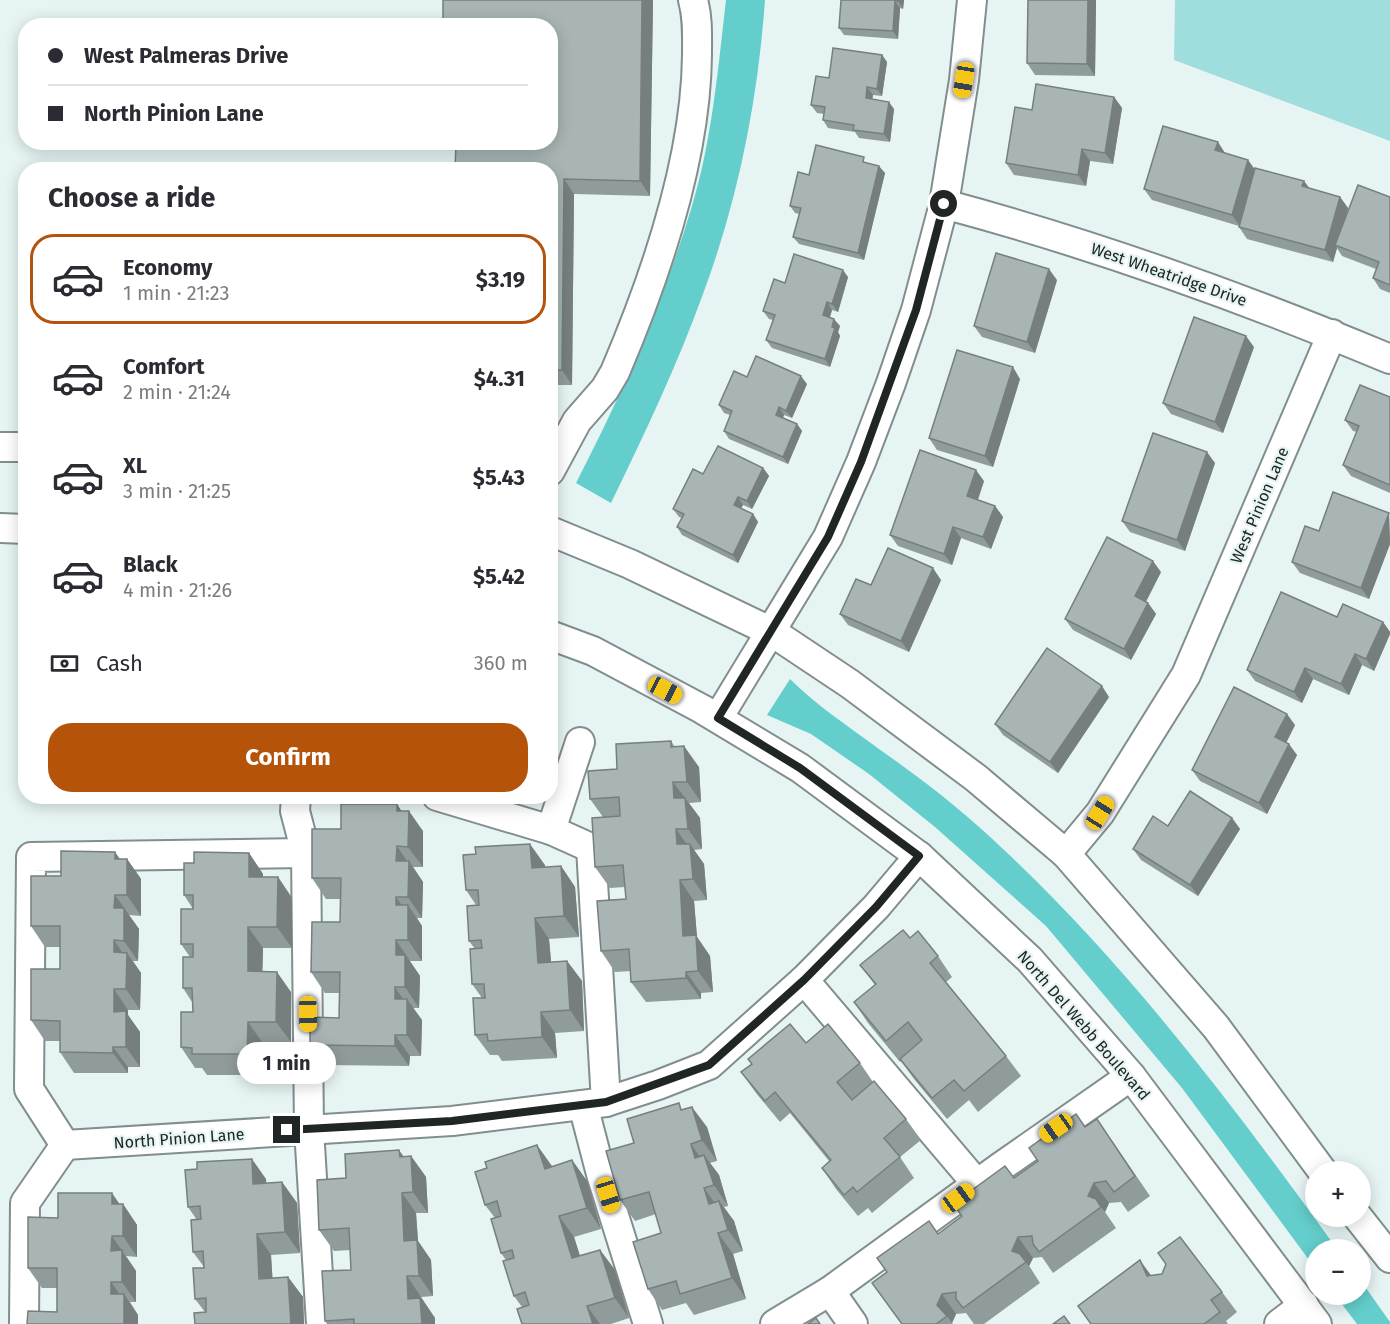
<!DOCTYPE html>
<meta charset="utf-8">
<style>
body{margin:0;font-family:"Fira Sans",sans-serif;background:#f7f7f7;color:#2b2b33;height:100vh;display:flex;flex-direction:column;font-size:22px;white-space:nowrap}
*{box-sizing:border-box;margin:0}
p{font-size:20px;color:#7c7c81}
.icon{flex:none;width:33px;height:33px;fill:none;stroke:currentColor;stroke-width:2;stroke-linecap:round;stroke-linejoin:round}
.map{position:relative;flex:1;overflow:hidden}
.sheet{position:absolute;left:18px;top:162px;width:540px;height:642px;display:flex;flex-direction:column;background:#fff;border-radius:24px;box-shadow:0 3px 15px #0003}
.sheet>*{flex:none}
.guide{position:absolute;left:18px;top:18px;width:540px;height:132px;border-radius:24px;box-shadow:0 3px 15px #0003;display:grid;align-content:center;height:132px;padding:0 30px;background:#fff}
.controls{position:absolute;left:1305px;top:1161px;display:grid;gap:12px}
.controls a{display:grid;place-items:center;width:66px;height:66px;border-radius:50%;background:#fff;box-shadow:0 3px 15px #0003;font-size:30px}
.end{position:absolute;width:27px;height:27px;margin:-14px;border:8px solid #202525;background:#fff;box-shadow:0 0 0 3px #fff}
.from{border-radius:50%}
.bubble{position:absolute;height:42px;border-radius:21px;background:#fff;box-shadow:0 3px 15px #0003;font-size:20px;font-weight:700;line-height:42px;text-align:center}
.car{position:absolute;width:18px;height:36px;margin:-18px -9px;border-radius:8px;box-shadow:0 0 4px 2px #0007;background:linear-gradient(#f5c518 24%,#345 0 40%,#f5c518 0 76%,#345 0 86%,#f5c518 0)}
.guide b{display:flex;align-items:center;gap:21px;height:57px;font-size:22px}
.guide b+b{border-top:2px solid #e1e1e2}
.guide i{width:15px;height:15px;background:#2b2b33}
ul{padding:0;list-style:none}
li{display:flex;align-items:center;gap:18px;height:90px;margin:0 12px 9px;padding:0 18px;border:3px solid transparent;border-radius:24px}
li div{flex:1}
li b{display:block;font-size:22px}
li em{font-style:normal;font-weight:700}
li.active{border-color:#b45309}
li>.icon{width:54px;height:54px;stroke-width:1.5}
h2{padding:0 30px;font-size:27px;line-height:72px}
.pay{display:flex;align-items:center;gap:15px;height:66px;padding:0 30px;font-size:22px}
.pay p{margin-inline-start:auto}
.button{display:flex;gap:12px;margin-top:auto;padding:12px 30px}
.button a{flex:1;height:69px;border-radius:24px;background:#b45309;color:#fff;font-size:24px;font-weight:700;line-height:69px;text-align:center}
.map>svg:first-child{display:block}
</style>
<div class="map">
<svg width="1390" height="1324" viewBox="0 0 1390 1324">
<rect width="100%" height="100%" fill="#e6f4f3"/>
<path fill="#9fdedc" d="M1175,0H1390V141L1174,60Z"/>
<g fill="#64cecc">
<path d="M726,0H765C758,100 738,200 703,294C677,366 644,435 611,503L576,483C622,394 663,303 692,206C712,140 718,69 726,0Z"/>
<path d="M790,679C817,706 848,726 879,749C922,779 966,813 1003,849C1131,969 1235,1108 1337,1249L1316,1250L1315,1268L1182,1088L1046,926L935,827L869,774L811,734L767,715Z"/>
<path d="M1361,1281L1390,1322V1324H1357L1335,1295L1360,1294Z"/>
</g>
<g fill="none" stroke-linecap="round" stroke-linejoin="round">
<g stroke="#818e8d" stroke-width="32">
<g id="minor">
<path d="M944,204C1097,245 1244,298 1390,359"/>
<path d="M0,447H26"/>
<path d="M550,471L577,421L605,389L615,372C656,276 696,159 697,55C697,36 698,18 693,0"/>
<path d="M0,528L26,529"/>
<path d="M550,531L630,564L772,632L850,684L976,778L1066,854L1216,1027L1323,1172"/>
<path d="M550,635L593,651L702,709L800,768L919,856L1030,960L1131,1076L1317,1324"/>
<path d="M718,718L828,537L861,462L891,383L916,310L944,204L964,80L972,0"/>
<path d="M296,796L295,811L306,853L309,1129L321,1324"/>
<path d="M437,796L551,830L591,848L606,1102"/>
<path d="M551,830L580,742"/>
<path d="M1066,854L1100,813L1186,675L1332,334"/>
<path d="M804,980L977,1184"/>
<path d="M583,1105L601,1174L648,1324"/>
<path d="M65,1145L452,1121L606,1102L658,1085L709,1065L804,980L876,907L919,856"/>
<path d="M65,1145L29,1089L31,857L306,853"/>
<path d="M1357,1216L1390,1258"/>
<path d="M830,1291L853,1324"/>
<path d="M24,1324L25,1203L65,1145"/>
<path d="M775,1324L830,1291L999,1168L1131,1076"/>
<path d="M1279,1324L1304,1305"/>
</g>
</g>
<use href="#minor" stroke="#fff" stroke-width="28"/>
</g>
<g fill="#909c9b">
<path d="M653,0L650,196L574,194L572,385H550V170Z"/>
<path d="M841,0H904L903,9L900,8L898,39L844,35L839,28Z"/>
<path d="M1096,0L1095,76L1035,75L1027,63Z"/>
<path d="M882,55L887,62L882,96L873,95L872,99L894,109L890,142L859,138L855,132L828,128L823,120L824,114L817,113L811,105L829,78Z"/>
<path d="M1114,97L1122,108L1113,164L1090,161L1086,186L1014,175L1006,163L1032,110Z"/>
<path d="M1225,153L1248,160L1254,169L1304,181L1309,188L1340,197L1348,208L1347,213L1390,197V293L1380,289L1373,278L1376,269L1342,256L1337,248L1333,262L1247,239L1239,227V226L1152,200L1144,189Z"/>
<path d="M868,163L885,173L864,260L799,244L793,237L799,214L795,213L790,206L809,175Z"/>
<path d="M848,277L838,312L832,310L830,317L840,326L838,332L840,336L830,367L772,348L766,340L773,320L769,319L763,311L785,283Z"/>
<path d="M1057,280L1035,353L982,337L974,326Z"/>
<path d="M1254,347L1223,433L1171,414L1163,403Z"/>
<path d="M747,377L807,384L792,418L784,415L783,418L797,424L802,431L788,464L729,439L724,431L730,415L724,413L719,405Z"/>
<path d="M1020,379L993,467L937,450L929,438Z"/>
<path d="M1390,397V493L1351,476L1343,465L1357,432L1353,431L1345,420Z"/>
<path d="M1215,463L1185,551L1130,532L1122,521Z"/>
<path d="M763,468L769,476L752,509L743,505L741,508L753,514L758,522L738,563L682,535L677,527L682,518L679,517L673,509L703,474Z"/>
<path d="M984,481L978,500L995,506L1003,517L991,549L961,538L952,565L898,546L890,535Z"/>
<path d="M1389,513L1390,544L1369,599L1300,573L1292,562L1319,531Z"/>
<path d="M1161,572L1146,602L1148,603L1156,614L1131,660L1073,630L1065,619Z"/>
<path d="M941,580L909,652L848,625L840,614L871,585Z"/>
<path d="M1337,617L1383,622L1390,632V634L1374,671L1362,665L1349,695L1313,679L1302,703L1255,681L1247,670Z"/>
<path d="M26,660V779L19,769Z"/>
<path d="M1109,697L1058,773L1003,735L995,724Z"/>
<path d="M1295,725L1286,743L1297,755L1267,814L1200,781L1192,770Z"/>
<path d="M671,741L675,747L699,767L701,802L689,803L700,818L702,849L694,850L704,864L707,900L694,901L697,937L710,956L713,992L701,993V999L646,1002L631,982V971L615,972L601,951L626,899L625,887L610,888L595,867L603,817L590,799L617,769Z"/>
<path d="M397,804L401,811L423,831V867H413L423,882L422,918H417L422,926V961H410V962L420,976L419,1008H413L422,1020L421,1056H410L409,1066L325,1065L310,1045L339,1018V993H325L311,972L340,922V899H326L312,878L341,829Z"/>
<path d="M1232,818L1240,829L1198,896L1141,860L1133,849L1168,826Z"/>
<path d="M249,853L263,874V877H278L292,898V948H263L262,971L291,992V1042H262L261,1075H207L202,1068H195L181,1047L193,1012L192,1002L183,988L190,957L181,944L193,909L184,895L194,863Z"/>
<path d="M127,859L141,879V916L129,915L139,929L138,961H133L141,973L140,1010H128V1015L140,1032V1067H128V1073H74L60,1052V1041H45L31,1020L60,969V947H45L31,926L61,876Z"/>
<path d="M545,865V867L561,866L575,887L579,937L549,939L551,962L567,961L582,981L584,1031L555,1033L557,1058L502,1061L498,1055H490L475,1035L482,998L472,984L475,949L469,941L476,905L466,890Z"/>
<path d="M910,938L938,956L952,977L946,982L1006,1056L1021,1076L978,1112L969,1100L947,1119L914,1079L901,1061L900,1062L868,1023L854,1002L875,985L860,965Z"/>
<path d="M806,1043L860,1063L873,1082L906,1119L921,1140L900,1157L914,1178L872,1213L868,1208L858,1216L836,1189L822,1168L829,1161L790,1113L780,1122L756,1093L741,1072L751,1064L748,1059Z"/>
<path d="M683,1110L707,1127L717,1161L710,1163L719,1175L728,1206L724,1207L734,1221L743,1251L733,1254L746,1299L694,1315L686,1303L662,1310L648,1289L661,1233L656,1214L635,1221L620,1200L634,1143Z"/>
<path d="M1085,1127L1111,1139L1150,1196L1128,1212L1121,1202L1109,1203L1105,1212L1116,1228L1053,1273L1042,1257L1033,1258L1029,1266L1040,1283L984,1324H974L966,1313L956,1314L952,1323L953,1324H902L938,1234Z"/>
<path d="M411,1156L426,1177L428,1213H416L418,1241L431,1260L433,1296L421,1297V1299L435,1318V1324H327L325,1321L351,1270L350,1250L334,1251L319,1230L346,1178L404,1157Z"/>
<path d="M572,1160L587,1181L601,1229L574,1237L580,1256L600,1250L615,1270L629,1318L611,1324H522V1307L514,1296L506,1260L501,1253L495,1218L485,1205L552,1167Z"/>
<path d="M266,1179V1183L282,1182L297,1203L300,1253L271,1255L272,1278L288,1277L303,1297L304,1324H195L205,1312L195,1299L204,1267L193,1252L197,1220L188,1207Z"/>
<path d="M119,1204H123L137,1225V1257L126,1256L136,1271V1302H130L138,1315L57,1312V1288H42L28,1268L58,1218Z"/>
<path d="M1151,1275L1222,1292L1237,1312L1226,1321L1228,1324H1091Z"/>
</g>
<g fill="#767f7e">
<path d="M642,0H653L650,196L640,181Z"/>
<path d="M898,0H904L903,9L898,1Z"/>
<path d="M1088,0H1096L1095,76L1087,64Z"/>
<path d="M895,1L900,8L898,39L893,31Z"/>
<path d="M882,55L887,62L882,96L877,89Z"/>
<path d="M867,87L873,95L871,106L866,98Z"/>
<path d="M1114,97L1122,108L1113,164L1105,153Z"/>
<path d="M889,102L894,109L890,142L884,134Z"/>
<path d="M1218,142L1225,153L1215,150Z"/>
<path d="M1082,149L1090,161L1086,186L1078,175Z"/>
<path d="M1248,160L1256,171L1240,226L1232,215Z"/>
<path d="M879,166L885,173L864,260L858,253Z"/>
<path d="M564,179L574,194L572,385L562,370Z"/>
<path d="M1304,181L1312,192L1302,186Z"/>
<path d="M1340,197L1348,208L1338,246L1335,245L1337,248L1333,262L1325,250Z"/>
<path d="M1049,269L1057,280L1035,353L1027,342Z"/>
<path d="M843,270L848,277L838,312L832,304Z"/>
<path d="M827,302L832,310L828,323L823,315Z"/>
<path d="M834,319L840,326L838,332L840,336L830,367L825,359Z"/>
<path d="M1246,336L1254,347L1223,433L1215,422Z"/>
<path d="M1013,367L1020,379L993,467L985,456Z"/>
<path d="M801,376L807,384L792,418L786,411Z"/>
<path d="M779,407L784,415L781,422L776,415Z"/>
<path d="M797,424L802,431L788,464L783,457Z"/>
<path d="M1207,452L1215,463L1185,551L1177,540Z"/>
<path d="M763,468L769,476L752,509L747,501Z"/>
<path d="M976,470L984,481L975,507L967,496Z"/>
<path d="M738,497L743,505L739,512L734,505Z"/>
<path d="M995,506L1003,517L991,549L983,537Z"/>
<path d="M1389,513L1390,544L1369,599L1361,588Z"/>
<path d="M753,514L758,522L738,563L733,555Z"/>
<path d="M953,527L961,538L952,565L944,554Z"/>
<path d="M1153,561L1161,572L1143,607L1135,596Z"/>
<path d="M933,568L941,580L909,652L901,641Z"/>
<path d="M1148,603L1156,614L1131,660L1124,649Z"/>
<path d="M1383,622L1390,632V634L1374,671L1366,659Z"/>
<path d="M1355,654L1362,665L1349,695L1341,684Z"/>
<path d="M1305,668L1313,679L1302,703L1294,692Z"/>
<path d="M1102,686L1109,697L1058,773L1050,762Z"/>
<path d="M1287,714L1295,725L1283,749L1275,737Z"/>
<path d="M1289,744L1297,755L1267,814L1259,803Z"/>
<path d="M684,746L699,767L701,802L687,782Z"/>
<path d="M673,782L700,818L702,849L688,829L674,798Z"/>
<path d="M397,804L408,821L409,811L423,831V867L408,847L397,811Z"/>
<path d="M1232,818L1240,829L1198,896L1190,885Z"/>
<path d="M676,829L690,849V844L704,864L707,900L693,879L677,844Z"/>
<path d="M530,844L545,865L546,889L532,868Z"/>
<path d="M397,846L409,864V861L423,882L422,918L408,897L396,861Z"/>
<path d="M115,852L127,869V859L141,879V916L127,895L115,859Z"/>
<path d="M249,853L263,874V898L249,877Z"/>
<path d="M561,866L575,887L579,937L564,916Z"/>
<path d="M278,877L292,898V948L277,927Z"/>
<path d="M680,880L694,901L697,937L710,956L713,992L698,971L683,936Z"/>
<path d="M115,895L139,929L138,961L124,941L114,908Z"/>
<path d="M396,897L408,914V905L422,926V961L408,940L396,905Z"/>
<path d="M535,918L549,939L553,983L538,963Z"/>
<path d="M248,927L263,948L262,992L248,971Z"/>
<path d="M114,940L126,958L127,953L141,973L140,1010L126,989L114,952Z"/>
<path d="M396,940L420,976L419,1008L405,987L396,955Z"/>
<path d="M567,961L582,981L584,1031L570,1010Z"/>
<path d="M277,972L291,992V1042L276,1022Z"/>
<path d="M686,972L701,993V999L686,978Z"/>
<path d="M395,987L407,1005V999L422,1020L421,1056L407,1035L395,999Z"/>
<path d="M114,989L128,1010V1015L140,1032V1067L126,1047L114,1012Z"/>
<path d="M541,1012L555,1033L557,1058L542,1037Z"/>
<path d="M248,1022L262,1042L261,1075L247,1054Z"/>
<path d="M395,1035L410,1056L409,1066L395,1046Z"/>
<path d="M113,1047L128,1067V1073L113,1053Z"/>
<path d="M692,1107L707,1127L717,1161L702,1140Z"/>
<path d="M691,1144L705,1164L695,1158Z"/>
<path d="M537,1145L552,1166L559,1189L545,1169Z"/>
<path d="M399,1150L412,1168L411,1156L426,1177L428,1213L413,1192L400,1157Z"/>
<path d="M704,1155L719,1175L728,1206L714,1185Z"/>
<path d="M252,1159L266,1179L268,1204L253,1184Z"/>
<path d="M572,1160L587,1181L601,1229L587,1208Z"/>
<path d="M282,1182L297,1203L300,1253L285,1232Z"/>
<path d="M1094,1183L1109,1203L1105,1212L1101,1207L1088,1196Z"/>
<path d="M704,1188L719,1209L709,1204Z"/>
<path d="M112,1193L123,1209V1204L137,1225V1257L123,1236L112,1204Z"/>
<path d="M402,1193L416,1213L418,1241L431,1260L433,1296L419,1276L404,1241Z"/>
<path d="M719,1201L734,1221L743,1251L728,1230Z"/>
<path d="M559,1216L574,1237L587,1279L572,1258Z"/>
<path d="M718,1233L733,1254L746,1299L732,1278Z"/>
<path d="M257,1234L271,1255L274,1299L259,1279Z"/>
<path d="M112,1236L136,1271V1302L122,1282L111,1251Z"/>
<path d="M1018,1237L1033,1258L1029,1266L1040,1283L1026,1262L1012,1251Z"/>
<path d="M600,1250L615,1270L629,1318L615,1298Z"/>
<path d="M1140,1260L1155,1281L1147,1276Z"/>
<path d="M407,1276L435,1318V1324H422L408,1299Z"/>
<path d="M288,1277L303,1297L304,1324H291Z"/>
<path d="M111,1282L124,1300V1294L138,1315V1324H124L111,1294Z"/>
<path d="M942,1294L956,1314L952,1323L947,1316L937,1305Z"/>
<path d="M587,1306L600,1324H593Z"/>
</g>
<g fill="#a8b5b4" stroke="#767f7e" stroke-width="1.5">
<path d="M443,0H642L640,181L564,179L562,370H550V170H455L456,142H550V26H443Z"/>
<path d="M841,0H898V1H895L893,31L839,28Z"/>
<path d="M1028,0H1088L1087,64L1027,63Z"/>
<path d="M833,48L882,55L877,89L867,87L866,98L889,102L884,134L853,130L854,125L823,120L825,107L811,105L816,76L829,78Z"/>
<path d="M1036,84L1114,97L1105,153L1082,149L1078,175L1006,163L1015,107L1032,110Z"/>
<path d="M1163,126L1218,142L1215,150L1248,160L1232,215L1144,189Z"/>
<path d="M816,145L864,157L863,162L879,166L858,253L793,237L801,208L790,206L798,172L809,175Z"/>
<path d="M1255,168L1304,181L1302,186L1340,197L1325,250L1239,227Z"/>
<path d="M1358,185L1390,197V285L1373,278L1379,262L1335,245Z"/>
<path d="M996,253L1049,269L1027,342L974,326Z"/>
<path d="M794,254L843,270L832,304L827,302L823,315L834,319L832,327L835,328L825,359L766,340L775,315L763,311L774,279L785,283Z"/>
<path d="M1194,317L1246,336L1215,422L1163,403Z"/>
<path d="M957,350L1013,367L985,456L929,438Z"/>
<path d="M756,356L801,376L786,411L779,407L776,415L797,424L783,457L724,431L732,411L719,405L734,371L747,377Z"/>
<path d="M1360,385L1390,397V485L1343,465L1359,426L1345,420Z"/>
<path d="M1153,433L1207,452L1177,540L1122,521Z"/>
<path d="M718,446L763,468L747,501L738,497L734,505L753,514L733,555L677,527L684,514L673,509L693,469L703,474Z"/>
<path d="M920,450L976,470L967,496L995,506L983,537L953,527L944,554L890,535Z"/>
<path d="M1333,492L1389,513L1361,588L1292,562L1305,526L1319,531Z"/>
<path d="M1107,537L1153,561L1135,596L1148,603L1124,649L1065,619Z"/>
<path d="M888,548L933,568L901,641L840,614L856,579L871,585Z"/>
<path d="M1281,592L1337,617L1343,604L1383,622L1366,659L1355,654L1341,684L1305,668L1294,692L1247,670Z"/>
<path d="M1047,648L1102,686L1050,762L995,724Z"/>
<rect x="19" y="660" width="7" height="109"/>
<path d="M1234,687L1287,714L1275,737L1289,744L1259,803L1192,770Z"/>
<path d="M671,741V747L684,746L687,782H673L674,798H685L688,829H676L677,844H690L693,879L680,880L683,936L696,935L698,971L686,972V978L631,982L629,949L601,951L597,901L626,899L623,865L595,867L592,818L620,816L619,797L590,799L588,771L617,769L616,744Z"/>
<path d="M1190,791L1232,818L1190,885L1133,849L1153,816L1168,826Z"/>
<path d="M341,804H397V811H409L408,847L397,846L396,861H409L408,897H396V905H408V940H396V955H405V987H395V999H407V1035H395V1046L310,1045V1017L339,1018L340,972H311L312,922H340L341,878H312V829H341Z"/>
<path d="M530,844L532,868L561,866L564,916L535,918L538,963L567,961L570,1010L541,1012L542,1037L488,1041L487,1034L475,1035L473,998H485L484,984H472L470,949L482,948L481,940L469,941L467,906L479,905L478,890H466L463,855L476,854L475,847Z"/>
<path d="M61,851L115,852V859H127V895H115L114,908H124V941L114,940V952L127,953L126,989H114V1012L126,1011V1047H113V1053L60,1052V1021L31,1020V969H60V926H31V876H61Z"/>
<path d="M194,852L249,853V877H278L277,927H248V971L277,972L276,1022H248L247,1054H192V1048L181,1047V1012H193L192,988H183V957H193V944H181V909H193V895H184V863H194Z"/>
<path d="M903,930L910,938L918,931L938,956L930,963L1006,1056L964,1091L954,1080L932,1098L900,1059L922,1040L908,1022L886,1041L854,1002L876,984L860,965Z"/>
<path d="M790,1024L806,1043L828,1024L860,1063L837,1082L852,1100L874,1081L906,1119L884,1138L900,1157L857,1192L853,1187L844,1195L822,1168L831,1160L775,1092L765,1101L741,1072L752,1064L748,1059Z"/>
<path d="M679,1103L681,1110L692,1107L702,1140L691,1144L695,1158L704,1155L714,1185L704,1188L709,1204L719,1201L728,1230L718,1233L732,1278L680,1294L676,1281L648,1289L633,1242L661,1233L649,1192L620,1200L606,1151L634,1143L627,1119Z"/>
<path d="M1076,1114L1085,1127L1097,1119L1135,1176L1114,1192L1106,1181L1094,1183L1088,1196L1096,1199L1101,1207L1039,1252L1033,1244L1032,1236L1018,1237L1012,1251L1020,1254L1026,1262L963,1308L956,1299V1292L942,1294L937,1305L947,1316L936,1324H902L872,1283L887,1272L877,1258L929,1221L938,1234L962,1216L953,1204L1005,1166L1014,1178L1038,1161L1029,1148Z"/>
<path d="M537,1145L545,1169L572,1160L587,1208L559,1216L572,1258L600,1250L615,1298L587,1306L593,1324H522L517,1309L529,1305L525,1292L514,1296L503,1261L514,1258L512,1250L501,1253L491,1219L501,1216L497,1201L485,1205L475,1172L487,1168L485,1162Z"/>
<path d="M399,1150L400,1157L411,1156L413,1192L402,1193L404,1241L417,1240L419,1276H407L408,1299L420,1298L422,1324H354V1319L325,1321L322,1271L351,1270L349,1228L319,1230L317,1180L346,1178L345,1154Z"/>
<path d="M252,1159L253,1184L282,1182L285,1232L257,1234L259,1279L288,1277L291,1324H195L194,1313L206,1312V1298L195,1299L193,1268H204L203,1251L193,1252L191,1220L201,1219L200,1206L188,1207L185,1170L197,1169V1162Z"/>
<path d="M58,1193H112V1204H123V1236H112L111,1251L122,1250V1282H111V1294H124V1324H27L28,1311L57,1312V1268H28V1217L58,1218Z"/>
<path d="M1180,1237L1222,1292L1211,1300L1220,1312L1204,1324H1091L1078,1306L1140,1260L1147,1276L1162,1274L1166,1264L1158,1253Z"/>
<path d="M1064,1316L1070,1324H1053Z"/>
<path d="M816,1318L820,1324H808Z"/>
</g>
<g fill="none" stroke-linecap="round" stroke-linejoin="round">
<path stroke="#202525" stroke-width="8" d="M287,1130L452,1121L606,1102L709,1065L804,980L876,907L919,856L800,768L718,718L828,537L861,462L916,310L944,204"/>
</g>
<g text-anchor="middle" stroke-width="4.5" stroke-linejoin="round" paint-order="stroke">
<g font-size="16" fill="#202525" stroke="#e6f4f3">
<text transform="translate(1169 274) rotate(19)" y="6">West Wheatridge Drive</text>
<text transform="translate(1259 505) rotate(-67)" y="6">West Pinion Lane</text>
<text transform="translate(1084 1025) rotate(49)" y="6">North Del Webb Boulevard</text>
<text transform="translate(179 1138) rotate(-4)" y="6">North Pinion Lane</text>
</g>
</g>
</svg>
<div class="controls">
<a>+</a>
<a>−</a>
</div>
<i class="end from" style="left:944px;top:204px"></i>
<i class="end" style="left:287px;top:1130px"></i>
<div class="bubble" style="left:237px;top:1042px;width:99px">1 min</div>
<i class="car" style="left:964px;top:80px;rotate:189deg"></i>
<i class="car" style="left:665px;top:690px;rotate:118deg"></i>
<i class="car" style="left:1100px;top:813px;rotate:32deg"></i>
<i class="car" style="left:308px;top:1014px;rotate:179deg"></i>
<i class="car" style="left:1056px;top:1128px;rotate:235deg"></i>
<i class="car" style="left:608px;top:1195px;rotate:163deg"></i>
<i class="car" style="left:958px;top:1198px;rotate:54deg"></i>
<div class="guide">
<b><i class="from"></i>West Palmeras Drive</b>
<b><i></i>North Pinion Lane</b>
</div>
<section class="sheet">
<h2>Choose a ride</h2>
<ul>
<li class="active"><svg class="icon" aria-label="car" viewBox="0 0 24 24"><path d="M5 17H2v-5l4-1 3-4h7l3 4 3 1v5h-3M9 17h6M6 11h13"/><circle cx="7" cy="17" r="2"/><circle cx="17" cy="17" r="2"/></svg><div><b>Economy</b><p>1 min · 21:23</p></div><em>$3.19</em></li>
<li><svg class="icon" aria-label="car" viewBox="0 0 24 24"><path d="M5 17H2v-5l4-1 3-4h7l3 4 3 1v5h-3M9 17h6M6 11h13"/><circle cx="7" cy="17" r="2"/><circle cx="17" cy="17" r="2"/></svg><div><b>Comfort</b><p>2 min · 21:24</p></div><em>$4.31</em></li>
<li><svg class="icon" aria-label="car" viewBox="0 0 24 24"><path d="M5 17H2v-5l4-1 3-4h7l3 4 3 1v5h-3M9 17h6M6 11h13"/><circle cx="7" cy="17" r="2"/><circle cx="17" cy="17" r="2"/></svg><div><b>XL</b><p>3 min · 21:25</p></div><em>$5.43</em></li>
<li><svg class="icon" aria-label="car" viewBox="0 0 24 24"><path d="M5 17H2v-5l4-1 3-4h7l3 4 3 1v5h-3M9 17h6M6 11h13"/><circle cx="7" cy="17" r="2"/><circle cx="17" cy="17" r="2"/></svg><div><b>Black</b><p>4 min · 21:26</p></div><em>$5.42</em></li>
</ul>
<div class="pay"><svg class="icon" aria-label="cash" viewBox="0 0 24 24"><path d="M3 7h18v10H3z"/><circle cx="12" cy="12" r="2"/></svg>Cash<p>360 m</p></div>
<div class="button"><a>Confirm</a></div>
</section>
</div>
